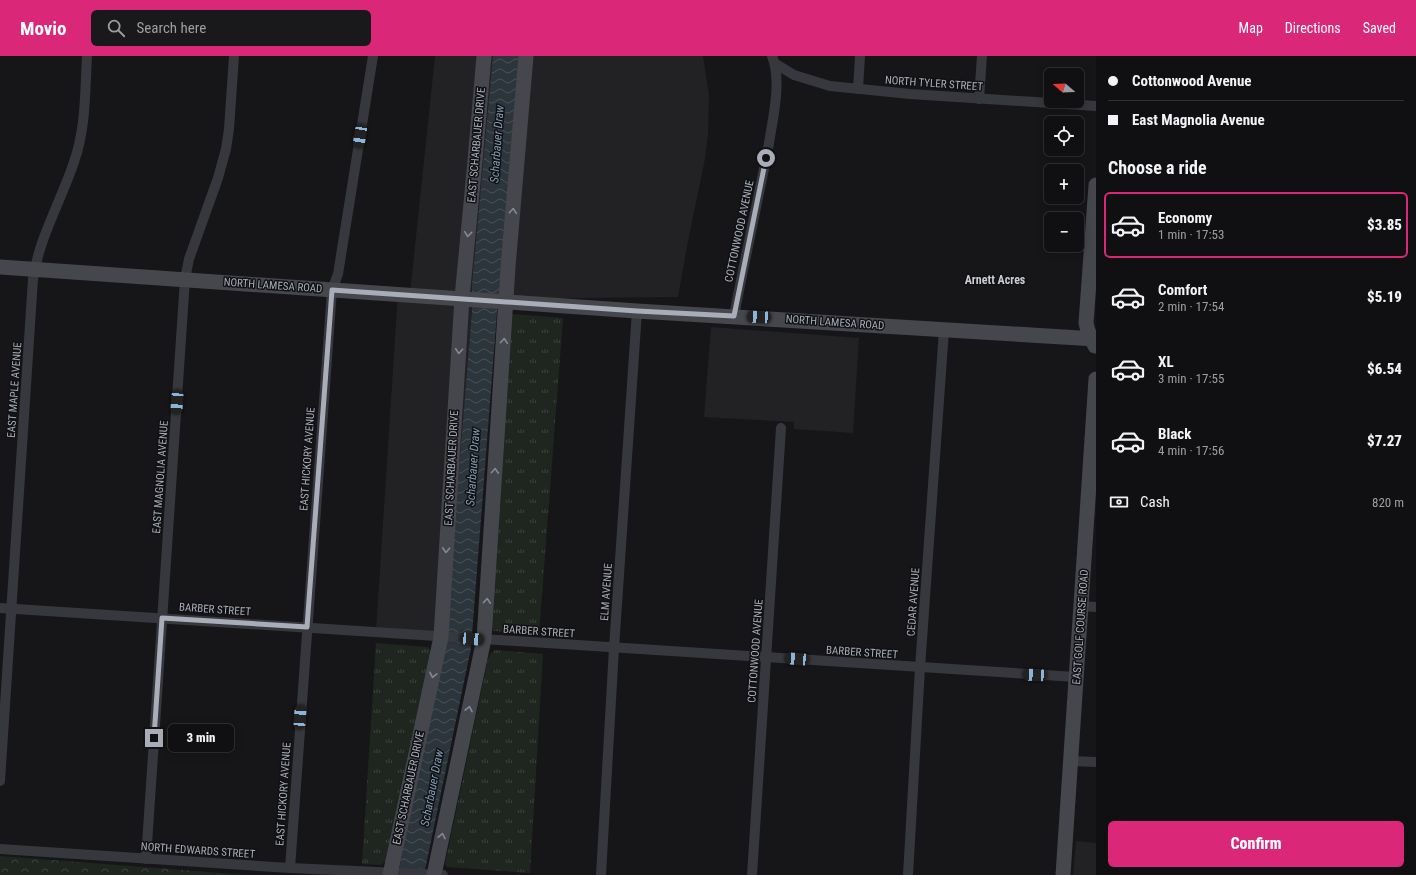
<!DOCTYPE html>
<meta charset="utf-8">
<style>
body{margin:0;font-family:"Roboto Condensed",sans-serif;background:#19191b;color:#f1f3f6;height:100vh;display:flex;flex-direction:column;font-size:15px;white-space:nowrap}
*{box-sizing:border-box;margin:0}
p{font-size:13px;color:#9c9d9f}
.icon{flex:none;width:22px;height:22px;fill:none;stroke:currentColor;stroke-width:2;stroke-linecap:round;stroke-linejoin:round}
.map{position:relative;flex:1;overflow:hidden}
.sheet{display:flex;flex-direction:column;background:#101012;width:320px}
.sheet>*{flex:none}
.guide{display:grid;align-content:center;height:88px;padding:0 12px;background:#101012}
.needle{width:26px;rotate:289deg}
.tools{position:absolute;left:1044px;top:12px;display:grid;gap:8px}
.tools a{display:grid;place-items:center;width:40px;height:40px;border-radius:6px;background:#101012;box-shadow:0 2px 10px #0003,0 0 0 1px #303032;font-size:20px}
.end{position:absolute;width:18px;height:18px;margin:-9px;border:5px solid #a8adb8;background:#111;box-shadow:0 0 0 2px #111}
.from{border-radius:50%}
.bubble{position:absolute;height:28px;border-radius:6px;background:#101012;box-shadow:0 2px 10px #0003,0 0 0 1px #303032;font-size:13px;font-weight:800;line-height:28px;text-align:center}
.car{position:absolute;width:12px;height:24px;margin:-12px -6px;border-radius:5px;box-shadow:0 0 3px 1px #0007;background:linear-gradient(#222 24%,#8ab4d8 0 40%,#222 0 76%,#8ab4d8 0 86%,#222 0)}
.guide b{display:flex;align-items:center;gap:14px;height:38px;font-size:15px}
.guide b+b{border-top:1px solid #303032}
.guide i{width:10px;height:10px;background:#f1f3f6}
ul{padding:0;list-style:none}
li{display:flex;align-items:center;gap:12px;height:66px;margin:0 8px 6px;padding:0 4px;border:2px solid transparent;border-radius:6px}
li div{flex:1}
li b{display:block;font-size:15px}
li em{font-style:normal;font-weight:800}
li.selected{border-color:#db2777}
li>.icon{width:36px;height:36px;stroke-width:1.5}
h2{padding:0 12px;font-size:18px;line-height:48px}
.pay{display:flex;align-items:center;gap:10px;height:44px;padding:0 12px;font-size:15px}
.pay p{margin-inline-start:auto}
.action{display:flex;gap:8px;margin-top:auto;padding:8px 12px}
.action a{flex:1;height:46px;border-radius:6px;background:#db2777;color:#fff;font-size:16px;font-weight:800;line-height:46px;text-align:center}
header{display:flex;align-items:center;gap:24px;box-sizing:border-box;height:56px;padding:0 20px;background:#db2777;color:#fff}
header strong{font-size:19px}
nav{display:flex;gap:22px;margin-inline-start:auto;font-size:14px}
.search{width:280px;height:36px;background:#19191b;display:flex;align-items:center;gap:10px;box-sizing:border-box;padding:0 14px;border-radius:6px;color:#9c9d9f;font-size:15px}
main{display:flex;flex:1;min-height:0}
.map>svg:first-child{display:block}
</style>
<header>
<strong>Movio</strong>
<div class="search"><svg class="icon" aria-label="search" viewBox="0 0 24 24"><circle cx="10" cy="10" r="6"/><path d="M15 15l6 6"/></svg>Search here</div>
<nav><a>Map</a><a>Directions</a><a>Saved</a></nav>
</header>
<main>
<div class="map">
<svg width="1096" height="819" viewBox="0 0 1096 819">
<defs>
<pattern id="grass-tufts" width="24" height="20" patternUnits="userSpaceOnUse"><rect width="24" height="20" fill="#1e261f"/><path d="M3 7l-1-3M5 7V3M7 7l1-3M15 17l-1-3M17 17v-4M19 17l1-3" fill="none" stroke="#3c433d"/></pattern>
<pattern id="park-crowns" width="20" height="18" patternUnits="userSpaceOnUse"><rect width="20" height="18" fill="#1e261f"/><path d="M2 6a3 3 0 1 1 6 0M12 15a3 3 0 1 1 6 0" fill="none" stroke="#3c433d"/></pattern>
<pattern id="water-waves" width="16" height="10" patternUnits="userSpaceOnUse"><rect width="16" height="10" fill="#2c353c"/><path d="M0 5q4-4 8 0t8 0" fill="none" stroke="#485056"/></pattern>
</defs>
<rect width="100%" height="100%" fill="#161618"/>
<g fill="#222225">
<path d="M435,0H703L709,39L708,79L705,103L688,185L678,241L487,243L462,581L376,575L398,237L410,238Z"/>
<path d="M711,271L859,282L853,377L794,373V366L704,361Z"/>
<path d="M1076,785L1096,787V819H1073Z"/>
</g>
<g fill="url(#grass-tufts)">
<path d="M513,258L563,262L539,578L494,575L489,569L510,261Z"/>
<path d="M376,587L428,591L431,595L386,805L381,809L362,808Z"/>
<path d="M495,594L543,598L530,817L447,811L445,808L488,603L491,597Z"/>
</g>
<path fill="url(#park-crowns)" d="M0,800L247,819H0Z"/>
<path fill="url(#water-waves)" d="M493,0H519L497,256L471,592L424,819H398L446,574L472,256V229Z"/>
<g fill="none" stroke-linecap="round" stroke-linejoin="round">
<g stroke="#37383d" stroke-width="10">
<path d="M776,8L794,19L830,30L910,38L1096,50"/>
<path d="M858,33L860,0"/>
<path d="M979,43L982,0"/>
<path d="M734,260C745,202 758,145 769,87C773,62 782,24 772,0"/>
<path d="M1081,550L1096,551"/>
<path d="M0,552L1076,621"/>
<path d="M1071,705L1096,706"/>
<path d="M0,725L33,223C39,182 61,145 74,106C86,72 85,35 87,0"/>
<path d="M0,793L290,812L443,819"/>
<path d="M146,803L185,223L189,203L218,122L226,93L229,73L234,0"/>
<path d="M290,812L332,234L338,218L373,0"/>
<path d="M601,819L614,592L637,255"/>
<path d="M752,819L781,372"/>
<path d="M908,819L920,612L944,274"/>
</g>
<g stroke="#45474d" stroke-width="15">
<path d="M0,211L637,255L1096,283"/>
<path d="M1095,290L1088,275L1086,267L1096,129"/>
<path d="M390,819L441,581L462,242L475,105L484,0"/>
<path d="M434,819L484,583L508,211L526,0"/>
<path d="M1063,819L1096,323"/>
</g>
</g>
<defs><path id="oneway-chevron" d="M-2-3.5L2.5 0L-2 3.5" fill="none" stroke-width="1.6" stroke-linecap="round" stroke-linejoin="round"/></defs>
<g stroke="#858993">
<use href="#oneway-chevron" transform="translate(513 155) rotate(-85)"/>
<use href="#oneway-chevron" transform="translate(468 178) rotate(96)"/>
<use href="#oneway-chevron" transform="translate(504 285) rotate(-86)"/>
<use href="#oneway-chevron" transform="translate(459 295) rotate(94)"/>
<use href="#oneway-chevron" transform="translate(495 415) rotate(-86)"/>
<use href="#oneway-chevron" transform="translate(446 494) rotate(93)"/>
<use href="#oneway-chevron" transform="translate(487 545) rotate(-86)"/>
<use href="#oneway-chevron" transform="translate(433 619) rotate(102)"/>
<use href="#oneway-chevron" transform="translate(469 653) rotate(-78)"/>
<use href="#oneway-chevron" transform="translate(442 780) rotate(-78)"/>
</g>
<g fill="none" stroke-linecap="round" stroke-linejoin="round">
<path stroke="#a8adb8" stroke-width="5" d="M154,682L162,562L307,571L332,234L637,255L734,260L766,102"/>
</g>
<g text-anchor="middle" stroke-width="3" stroke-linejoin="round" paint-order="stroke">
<g font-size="11" fill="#a8adb8" stroke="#111113">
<text transform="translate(934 27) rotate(4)" y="4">NORTH TYLER STREET</text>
<text transform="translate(476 89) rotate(-85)" y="4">EAST SCHARBAUER DRIVE</text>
<text transform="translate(739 175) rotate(-78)" y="4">COTTONWOOD AVENUE</text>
<text transform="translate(273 229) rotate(4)" y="4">NORTH LAMESA ROAD</text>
<text transform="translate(835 266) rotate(4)" y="4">NORTH LAMESA ROAD</text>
<text transform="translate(14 334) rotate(-86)" y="4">EAST MAPLE AVENUE</text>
<text transform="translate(307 403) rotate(-86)" y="4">EAST HICKORY AVENUE</text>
<text transform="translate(451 412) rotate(-87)" y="4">EAST SCHARBAUER DRIVE</text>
<text transform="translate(160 421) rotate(-86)" y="4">EAST MAGNOLIA AVENUE</text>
<text transform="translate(606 536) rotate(-86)" y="4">ELM AVENUE</text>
<text transform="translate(913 546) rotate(-86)" y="4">CEDAR AVENUE</text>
<text transform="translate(215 553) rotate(4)" y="4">BARBER STREET</text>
<text transform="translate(1080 571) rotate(-86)" y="4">EAST GOLF COURSE ROAD</text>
<text transform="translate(539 575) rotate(4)" y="4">BARBER STREET</text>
<text transform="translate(755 595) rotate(-86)" y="4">COTTONWOOD AVENUE</text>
<text transform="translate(862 596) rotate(4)" y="4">BARBER STREET</text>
<text transform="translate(408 732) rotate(-78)" y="4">EAST SCHARBAUER DRIVE</text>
<text transform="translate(283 738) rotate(-86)" y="4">EAST HICKORY AVENUE</text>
<text transform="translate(198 794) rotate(4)" y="4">NORTH EDWARDS STREET</text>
</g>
<g font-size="12" font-style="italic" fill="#7f9bb3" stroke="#111113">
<text transform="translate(497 88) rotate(-86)" y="4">Scharbauer Draw</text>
<text transform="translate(473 411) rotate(-86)" y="4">Scharbauer Draw</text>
<text transform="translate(432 732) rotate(-79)" y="4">Scharbauer Draw</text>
</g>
<g font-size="12" font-weight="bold" fill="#c9ccd4" stroke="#111113">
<text x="995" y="228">Arnett Acres</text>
</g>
</g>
</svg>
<div class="tools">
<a><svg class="needle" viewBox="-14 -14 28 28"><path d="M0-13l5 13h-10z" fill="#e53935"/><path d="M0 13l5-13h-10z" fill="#9c9d9f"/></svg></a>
<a><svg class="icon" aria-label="locate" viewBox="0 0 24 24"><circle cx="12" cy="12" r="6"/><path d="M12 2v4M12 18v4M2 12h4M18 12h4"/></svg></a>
<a>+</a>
<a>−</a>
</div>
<i class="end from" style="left:766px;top:102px"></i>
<i class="end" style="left:154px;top:682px"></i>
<div class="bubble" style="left:168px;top:668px;width:66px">3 min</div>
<i class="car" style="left:360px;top:80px;rotate:189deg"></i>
<i class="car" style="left:759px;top:261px;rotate:273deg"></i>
<i class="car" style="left:177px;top:346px;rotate:184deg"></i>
<i class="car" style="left:472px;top:583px;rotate:94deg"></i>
<i class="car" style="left:797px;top:603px;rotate:274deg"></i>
<i class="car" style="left:1035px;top:619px;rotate:273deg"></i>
<i class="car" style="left:300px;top:661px;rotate:4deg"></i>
</div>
<section class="sheet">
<div class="guide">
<b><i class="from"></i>Cottonwood Avenue</b>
<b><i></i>East Magnolia Avenue</b>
</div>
<h2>Choose a ride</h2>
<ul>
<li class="selected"><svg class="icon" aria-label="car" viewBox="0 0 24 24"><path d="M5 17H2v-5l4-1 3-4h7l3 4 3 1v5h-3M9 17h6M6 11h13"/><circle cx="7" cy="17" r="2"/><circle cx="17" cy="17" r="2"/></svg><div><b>Economy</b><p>1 min · 17:53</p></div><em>$3.85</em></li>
<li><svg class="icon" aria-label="car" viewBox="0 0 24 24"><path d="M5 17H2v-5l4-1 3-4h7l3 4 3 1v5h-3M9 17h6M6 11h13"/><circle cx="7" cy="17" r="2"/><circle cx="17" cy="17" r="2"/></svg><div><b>Comfort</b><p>2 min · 17:54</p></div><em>$5.19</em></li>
<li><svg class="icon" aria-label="car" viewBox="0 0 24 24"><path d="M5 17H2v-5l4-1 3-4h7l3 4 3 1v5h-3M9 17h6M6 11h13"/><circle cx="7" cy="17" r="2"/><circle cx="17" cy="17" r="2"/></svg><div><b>XL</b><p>3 min · 17:55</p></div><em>$6.54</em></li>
<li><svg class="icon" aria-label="car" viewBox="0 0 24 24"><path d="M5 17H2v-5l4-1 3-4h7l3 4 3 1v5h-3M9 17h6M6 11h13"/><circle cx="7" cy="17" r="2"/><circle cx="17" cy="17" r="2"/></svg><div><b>Black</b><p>4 min · 17:56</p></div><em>$7.27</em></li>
</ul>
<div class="pay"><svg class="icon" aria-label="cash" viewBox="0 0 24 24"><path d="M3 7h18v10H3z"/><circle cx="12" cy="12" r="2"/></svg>Cash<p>820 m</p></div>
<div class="action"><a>Confirm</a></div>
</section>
</main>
